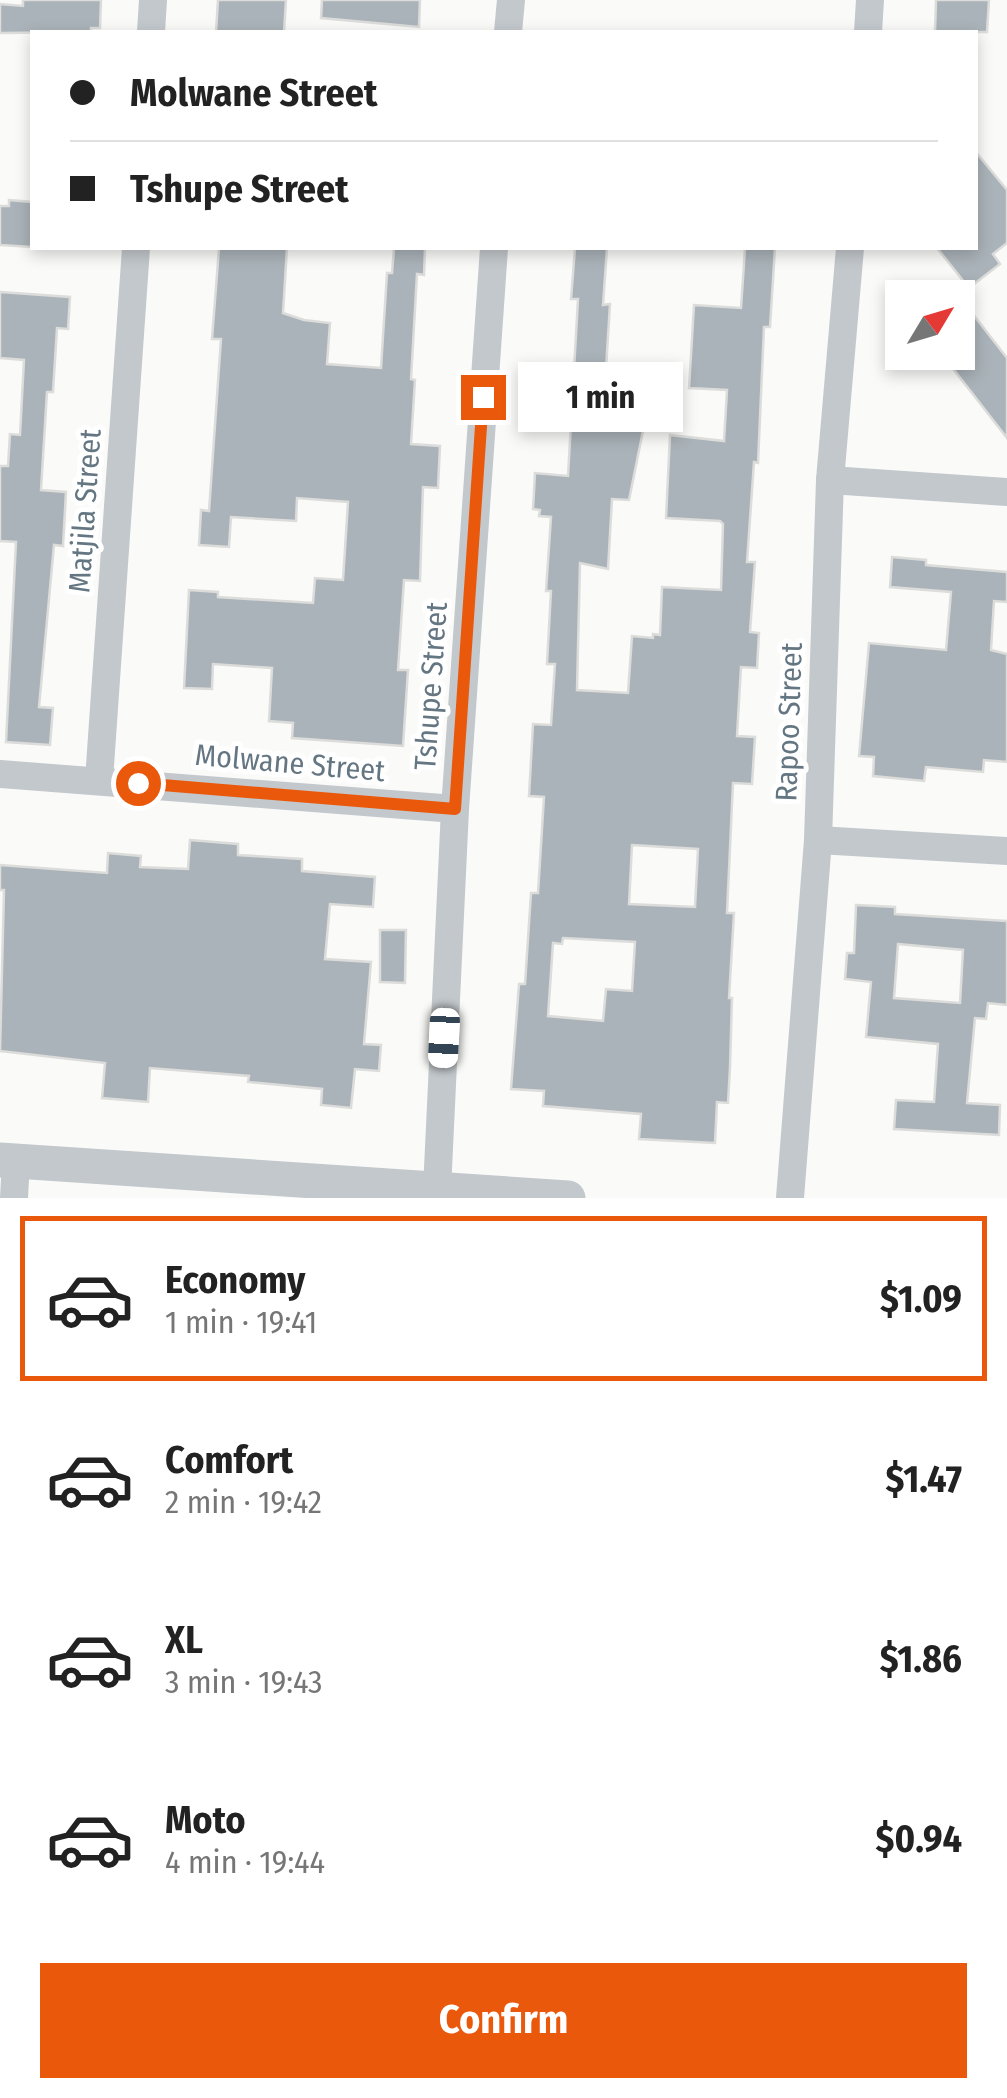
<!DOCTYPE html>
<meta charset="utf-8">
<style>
body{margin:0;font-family:"Fira Sans Condensed",sans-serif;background:#f6f6f6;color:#222;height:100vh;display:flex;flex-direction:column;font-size:38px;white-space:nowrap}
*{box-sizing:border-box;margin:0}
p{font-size:32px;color:#767676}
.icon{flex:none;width:55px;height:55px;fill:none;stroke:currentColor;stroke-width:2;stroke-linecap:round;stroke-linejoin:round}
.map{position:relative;height:1198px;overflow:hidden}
.panel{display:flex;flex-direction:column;background:#fff;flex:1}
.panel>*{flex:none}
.banner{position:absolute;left:30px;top:30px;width:948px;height:220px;border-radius:0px;box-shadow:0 5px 15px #0003;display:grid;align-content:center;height:220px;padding:0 40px;background:#fff}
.needle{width:65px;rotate:52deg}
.tools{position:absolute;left:885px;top:280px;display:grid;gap:20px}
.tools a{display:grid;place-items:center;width:90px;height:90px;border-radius:0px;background:#fff;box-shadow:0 5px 15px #0003;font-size:50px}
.end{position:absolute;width:45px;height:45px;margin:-22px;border:12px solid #ea580c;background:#fff;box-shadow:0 0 0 5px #fff}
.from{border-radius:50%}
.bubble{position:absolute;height:70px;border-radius:0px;background:#fff;box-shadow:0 5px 15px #0003;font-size:32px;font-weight:700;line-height:70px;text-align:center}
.car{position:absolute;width:30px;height:60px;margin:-30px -15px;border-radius:12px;box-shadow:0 0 8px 2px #0007;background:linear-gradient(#fff 24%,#345 0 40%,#fff 0 76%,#345 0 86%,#fff 0)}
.banner b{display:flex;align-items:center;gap:35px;height:95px;font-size:38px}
.banner b+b{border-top:2px solid #e0e0e0}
.banner i{width:25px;height:25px;background:#222}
ul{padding:18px 0 0;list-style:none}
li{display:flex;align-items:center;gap:30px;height:165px;margin:0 20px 15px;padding:0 20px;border:5px solid transparent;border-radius:0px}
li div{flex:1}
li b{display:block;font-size:38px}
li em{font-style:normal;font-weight:700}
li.selected{border-color:#ea580c}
li>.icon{width:90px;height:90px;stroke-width:1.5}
.cta{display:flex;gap:20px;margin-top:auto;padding:20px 40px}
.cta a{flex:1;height:115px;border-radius:0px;background:#ea580c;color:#fff;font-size:40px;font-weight:700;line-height:115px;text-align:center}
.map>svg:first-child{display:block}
</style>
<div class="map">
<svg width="1007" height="1198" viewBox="0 0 1007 1198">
<rect width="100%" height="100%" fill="#fafaf8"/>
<g fill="#aab3b9" stroke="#dcdcda" stroke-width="2.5" fill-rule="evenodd">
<path d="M23,0H101L100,28H91V32L0,33V4L23,6Z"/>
<path d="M218,0H286L284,32H216Z"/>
<path d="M322,0H420L419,27L321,18Z"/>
<path d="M936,0H989L987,32H935Z"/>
<path d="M975,151L1007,190V243L993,254L1000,264L969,288L937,248H975Z"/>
<path d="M9,200L32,202V247L0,245V206H9Z"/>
<path d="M219,248H287L283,313L304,320L330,323L327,364L381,368L387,273H392L394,248H425L424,275L417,274L411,379L415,380L411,444L440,446L438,488L423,487L420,581L404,580L398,670H408L403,746L292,738L293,723L269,721L272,668L213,664L212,689L184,688L189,590L218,592V597L313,603L315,578L343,580L348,502L297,498L296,521L231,517L229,547L199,545L201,510L209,511L221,339H212Z"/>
<path d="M575,248H607L603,305L610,304L603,418L646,416L629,500L612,499L608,569L580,563L577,690L628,693L632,636L653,638V634L660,635L662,587L721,590L723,524L720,521L666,518L670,435L724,441L727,390L689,388L694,305L741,308L745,248H775L770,327H764L758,463L754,462L747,562H755L750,632L759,633L757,668L741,667L737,736L755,737L752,784L733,783L727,913H734L729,998H732L730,1067L728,1103L717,1102L715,1143L639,1139L641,1114L543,1106L544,1091L511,1089L519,984H525L531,893H538L544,797L529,796L533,724L551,725L555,664H547L551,591H546L551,517L539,516L540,510L533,509L535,473L568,476L578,299H571ZM632,845L698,849L695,907L629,904ZM563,938L635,942L632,991L606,989L603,1021L548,1016L553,943L562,944Z"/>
<path d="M0,292L70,297L68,329L57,328L53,392H47L41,490L66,492L63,546L54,545L39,707L53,708L50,745L6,742L16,542L0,541V466H8L10,434L20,435L24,360L0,358Z"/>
<path d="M958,295L1007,358V438L940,352H958Z"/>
<path d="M892,557L926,560V565L1007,572V602L994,601L991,650L1007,654V762L984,760L983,772L926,767L924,781L873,776L874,757L859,756L869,643L946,650L951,592L890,587Z"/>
<path d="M190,840L238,844V855L302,859V871L375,877L373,907L330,904L325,959L371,962L364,1044L381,1045L379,1071L355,1069L351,1108L321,1105L322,1089L248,1082L249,1076L150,1068L148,1102L102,1098L105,1063L0,1051L4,890H0V865L107,873L108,853L141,856L140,867L188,869Z"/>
<path d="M856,905L895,907V914L1007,921V1005L988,1003L986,1019L975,1018L967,1103L1000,1105L999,1135L894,1129L896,1100L934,1102L938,1044L866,1037L871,982L845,979L847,953H854ZM898,944L963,950L960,1003L894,998Z"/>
<path d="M380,930H406L405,983L380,982Z"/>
</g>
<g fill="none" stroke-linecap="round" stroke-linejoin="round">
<g stroke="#c3c8cc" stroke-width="28">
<path d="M151,32L153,0"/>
<path d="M508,32L511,0"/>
<path d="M868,32L870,0"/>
<path d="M830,480L1007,492"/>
<path d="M0,774L455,809"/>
<path d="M99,780L136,248"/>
<path d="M818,840L1007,851"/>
<path d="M437,1190L455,809L494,248"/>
<path d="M14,1198L16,1161"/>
<path d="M790,1198L818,840L830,480L850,248"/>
</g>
<path stroke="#c3c8cc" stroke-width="35" d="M0,1160L568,1198"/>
</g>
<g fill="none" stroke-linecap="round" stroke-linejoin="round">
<path stroke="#ea580c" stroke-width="12" d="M138,783L455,809L483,397"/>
</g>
<g text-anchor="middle" stroke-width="10" stroke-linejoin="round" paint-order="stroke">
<g font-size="30" fill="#657683" stroke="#fff">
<text transform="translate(85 511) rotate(-86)" y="10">Matjila Street</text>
<text transform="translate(431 686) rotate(-86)" y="10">Tshupe Street</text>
<text transform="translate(789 722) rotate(-88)" y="10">Rapoo Street</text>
<text transform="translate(290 763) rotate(5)" y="10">Molwane Street</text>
</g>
</g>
</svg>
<div class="tools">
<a><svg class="needle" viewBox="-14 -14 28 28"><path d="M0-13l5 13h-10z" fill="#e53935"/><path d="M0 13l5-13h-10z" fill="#767676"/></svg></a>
</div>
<i class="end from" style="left:138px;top:783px"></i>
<i class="end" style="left:483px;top:397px"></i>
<div class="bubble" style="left:518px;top:362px;width:165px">1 min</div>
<i class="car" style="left:444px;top:1038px;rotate:183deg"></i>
<div class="banner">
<b><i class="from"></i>Molwane Street</b>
<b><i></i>Tshupe Street</b>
</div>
</div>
<section class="panel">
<ul>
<li class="selected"><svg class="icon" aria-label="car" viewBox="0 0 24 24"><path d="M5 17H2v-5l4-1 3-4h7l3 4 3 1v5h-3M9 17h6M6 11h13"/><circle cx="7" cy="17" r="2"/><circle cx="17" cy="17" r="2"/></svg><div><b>Economy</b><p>1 min · 19:41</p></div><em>$1.09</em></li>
<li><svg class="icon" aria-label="car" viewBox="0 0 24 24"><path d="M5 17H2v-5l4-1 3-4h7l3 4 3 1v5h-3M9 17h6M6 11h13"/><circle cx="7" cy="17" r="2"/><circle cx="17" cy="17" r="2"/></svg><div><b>Comfort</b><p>2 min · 19:42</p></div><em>$1.47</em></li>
<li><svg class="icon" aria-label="car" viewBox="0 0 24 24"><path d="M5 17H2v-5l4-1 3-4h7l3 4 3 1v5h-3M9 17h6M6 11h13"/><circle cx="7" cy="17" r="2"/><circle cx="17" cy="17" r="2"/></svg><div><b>XL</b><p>3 min · 19:43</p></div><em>$1.86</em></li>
<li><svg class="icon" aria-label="car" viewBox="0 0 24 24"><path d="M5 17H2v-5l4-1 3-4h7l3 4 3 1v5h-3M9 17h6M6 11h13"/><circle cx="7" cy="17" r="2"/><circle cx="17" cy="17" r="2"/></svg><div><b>Moto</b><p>4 min · 19:44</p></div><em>$0.94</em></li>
</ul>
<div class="cta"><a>Confirm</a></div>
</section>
